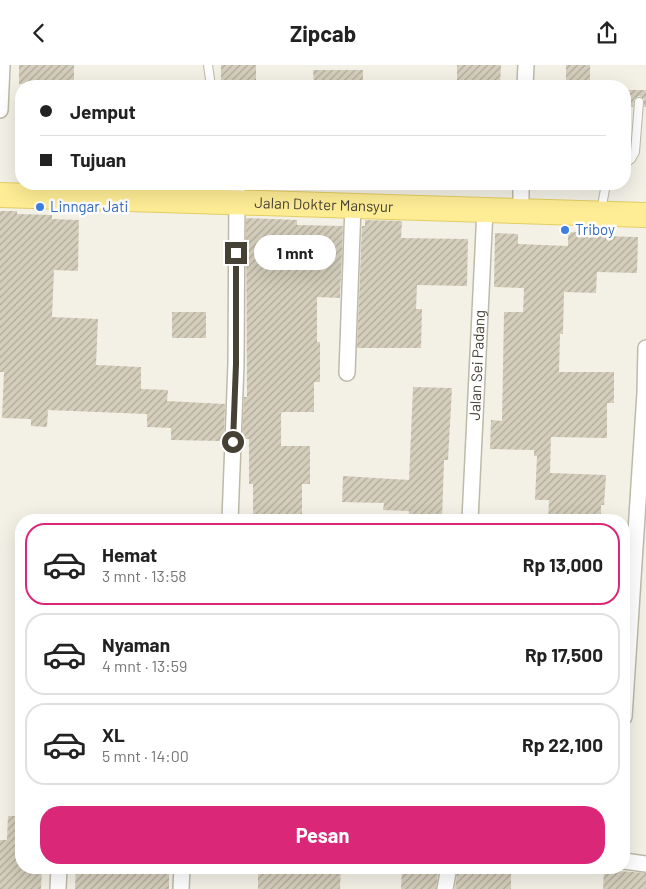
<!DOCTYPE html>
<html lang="id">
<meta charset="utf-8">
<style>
body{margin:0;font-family:Barlow,sans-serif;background:#f6f6f6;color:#222;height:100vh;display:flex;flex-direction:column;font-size:19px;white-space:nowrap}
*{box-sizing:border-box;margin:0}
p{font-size:16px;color:#767676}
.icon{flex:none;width:28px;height:28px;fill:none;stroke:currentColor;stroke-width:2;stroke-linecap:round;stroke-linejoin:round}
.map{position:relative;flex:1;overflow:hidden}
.details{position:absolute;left:15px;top:449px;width:615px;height:360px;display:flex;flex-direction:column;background:#fff;border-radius:20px;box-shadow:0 5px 20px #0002}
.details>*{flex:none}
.top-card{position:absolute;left:15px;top:15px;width:616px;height:110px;border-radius:20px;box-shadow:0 5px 20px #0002;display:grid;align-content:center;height:110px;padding:0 25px;background:#fff}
.end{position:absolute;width:22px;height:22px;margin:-11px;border:6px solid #464135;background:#fff;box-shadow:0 0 0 2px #fff}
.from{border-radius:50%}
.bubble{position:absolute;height:35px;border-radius:18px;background:#fff;box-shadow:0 5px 20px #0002;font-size:16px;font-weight:700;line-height:35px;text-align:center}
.top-card b{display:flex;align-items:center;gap:18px;height:48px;font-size:19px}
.top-card b+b{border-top:1px solid #e0e0e0}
.top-card i{width:12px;height:12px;background:#222}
ul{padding:9px 0 0;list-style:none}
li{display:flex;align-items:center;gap:15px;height:82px;margin:0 10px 8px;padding:0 15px;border:2px solid #e0e0e0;border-radius:20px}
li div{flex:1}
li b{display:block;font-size:19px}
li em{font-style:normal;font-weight:700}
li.on{border-color:#db2777}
li>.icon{width:45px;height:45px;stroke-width:1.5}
.action{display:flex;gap:10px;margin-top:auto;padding:10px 25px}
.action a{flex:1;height:58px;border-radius:20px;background:#db2777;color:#fff;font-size:20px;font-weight:700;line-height:58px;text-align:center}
header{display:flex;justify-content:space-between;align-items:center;height:65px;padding:0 25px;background:#fff;font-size:22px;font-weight:700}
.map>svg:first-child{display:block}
</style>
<header><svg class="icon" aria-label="back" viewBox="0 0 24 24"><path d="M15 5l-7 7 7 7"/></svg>Zipcab<svg class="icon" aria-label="share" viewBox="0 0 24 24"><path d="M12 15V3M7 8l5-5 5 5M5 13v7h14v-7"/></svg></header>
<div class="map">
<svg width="646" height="824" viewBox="0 0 646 824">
<defs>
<pattern id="building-hatch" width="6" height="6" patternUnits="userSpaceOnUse" patternTransform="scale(1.25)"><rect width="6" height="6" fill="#d5cebc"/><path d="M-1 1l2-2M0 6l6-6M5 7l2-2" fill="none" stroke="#afa99a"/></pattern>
</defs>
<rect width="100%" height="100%" fill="#f3f1e6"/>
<g fill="url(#building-hatch)">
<path d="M19,0H74V21H53V19H19Z"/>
<rect x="221" y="0" width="35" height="21"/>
<path d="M457,0H501L500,21H457Z"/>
<rect x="566" y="0" width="24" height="21"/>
<path d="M313,5H363V21H314Z"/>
<path d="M625,25H646V42H644V34L639,31L634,34L633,42H625Z"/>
<path d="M0,146H17V149L52,150V154L79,155L78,206L54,205L52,252L98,254L96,300L141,302V324L168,325L167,336L225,339L224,374H220V376L171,375V363L147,362V349L48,345L47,362L31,361V354L2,353L4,307H0Z"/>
<path d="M246,153L297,155V160L343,161L340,233L317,232V277H320V317H314V347H282L281,349V381H310V419H302V455H253V419H249V374H242L244,332H247Z"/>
<path d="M365,155L402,156L401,173L468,174L467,221L417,220L416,244H422L421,283H357L362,161H365Z"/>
<path d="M568,167L598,168V171L638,172L637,208L597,207L596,228L564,227L563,269H560L559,307H614V338H607V373L551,372L550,408L606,410L604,440H601V455H548L549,435H535L537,391H534V385L490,384L491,355L502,356L504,247H523L524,223L494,222L495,168L518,169V179L568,181Z"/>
<rect x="172" y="247" width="34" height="26"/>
<path d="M413,322L452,323L448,395H444L442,455H408L409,446L383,445L384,438L342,437L343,411L409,415Z"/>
<path d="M8,751H21V802H42L41,824H0V775H7Z"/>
<path d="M76,802H169V824H75Z"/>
<path d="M258,802H341L340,824H258Z"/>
<path d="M402,802H430V807L438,808L436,824H401Z"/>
<path d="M479,802H511V824H455L457,808L478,809Z"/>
<path d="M604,805L646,808V824H603Z"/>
</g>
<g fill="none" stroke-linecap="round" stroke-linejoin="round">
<g stroke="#bebaa9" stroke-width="10">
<g id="service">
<path d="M208,0L211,21"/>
<path d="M625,99L631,94L635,87L639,37"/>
<path d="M225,119V124"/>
<path d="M603,135L606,119"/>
</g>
</g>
<g stroke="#bebaa9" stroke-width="18">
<g id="minor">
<path d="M525,21L526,0"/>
<path d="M0,45L2,0"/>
<path d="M521,133V119"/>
<path d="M347,308L353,140"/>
<path d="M230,455L236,299L237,124"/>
<path id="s1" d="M470,455L485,145"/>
<path d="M624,652L645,328L646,283"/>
<path d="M624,796L646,799"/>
<path d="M58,824L59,802"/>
<path d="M181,824L182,802"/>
<path d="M445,824L449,802"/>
</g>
</g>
<g stroke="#e3cd64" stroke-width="26">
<g id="primary">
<path id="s2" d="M0,130L646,150"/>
</g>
</g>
<use href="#service" stroke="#fff" stroke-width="8"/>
<use href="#minor" stroke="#fff" stroke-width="15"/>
<use href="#primary" stroke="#feed95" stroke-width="24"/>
</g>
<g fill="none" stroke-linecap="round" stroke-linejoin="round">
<path stroke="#464135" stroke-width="6" d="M233,377L236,299V188"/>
</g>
<g fill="#3f7fe0" stroke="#fff" stroke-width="2">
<circle cx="40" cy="142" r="5"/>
<circle cx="565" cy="165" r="5"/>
</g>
<g text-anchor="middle" stroke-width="5" stroke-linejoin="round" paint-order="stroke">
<g font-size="15" fill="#464135" stroke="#fff">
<text dy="5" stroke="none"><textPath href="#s2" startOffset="324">Jalan Dokter Mansyur</textPath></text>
<text dy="5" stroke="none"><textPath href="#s1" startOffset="155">Jalan Sei Padang</textPath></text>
</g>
<g font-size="15" fill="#366cbe" stroke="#fff" text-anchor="start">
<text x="50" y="147">Linngar Jati</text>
<text x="575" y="170">Triboy</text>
</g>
</g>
</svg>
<i class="end from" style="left:233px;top:377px"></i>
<i class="end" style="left:236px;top:188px"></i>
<div class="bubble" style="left:254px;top:170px;width:82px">1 mnt</div>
<div class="top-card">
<b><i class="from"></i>Jemput</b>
<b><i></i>Tujuan</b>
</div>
<section class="details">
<ul>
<li class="on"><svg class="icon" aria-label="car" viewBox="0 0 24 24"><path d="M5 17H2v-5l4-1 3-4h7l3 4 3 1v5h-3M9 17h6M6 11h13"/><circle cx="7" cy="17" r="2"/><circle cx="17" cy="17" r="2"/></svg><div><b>Hemat</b><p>3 mnt · 13:58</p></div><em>Rp 13,000</em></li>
<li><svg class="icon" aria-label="car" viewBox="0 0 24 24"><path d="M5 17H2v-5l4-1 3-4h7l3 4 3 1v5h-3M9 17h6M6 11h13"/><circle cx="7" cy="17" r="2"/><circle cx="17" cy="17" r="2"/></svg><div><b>Nyaman</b><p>4 mnt · 13:59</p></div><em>Rp 17,500</em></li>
<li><svg class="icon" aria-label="car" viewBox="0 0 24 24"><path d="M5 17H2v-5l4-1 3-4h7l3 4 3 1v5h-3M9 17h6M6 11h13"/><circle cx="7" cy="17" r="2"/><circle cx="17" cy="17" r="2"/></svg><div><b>XL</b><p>5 mnt · 14:00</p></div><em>Rp 22,100</em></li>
</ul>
<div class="action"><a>Pesan</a></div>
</section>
</div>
